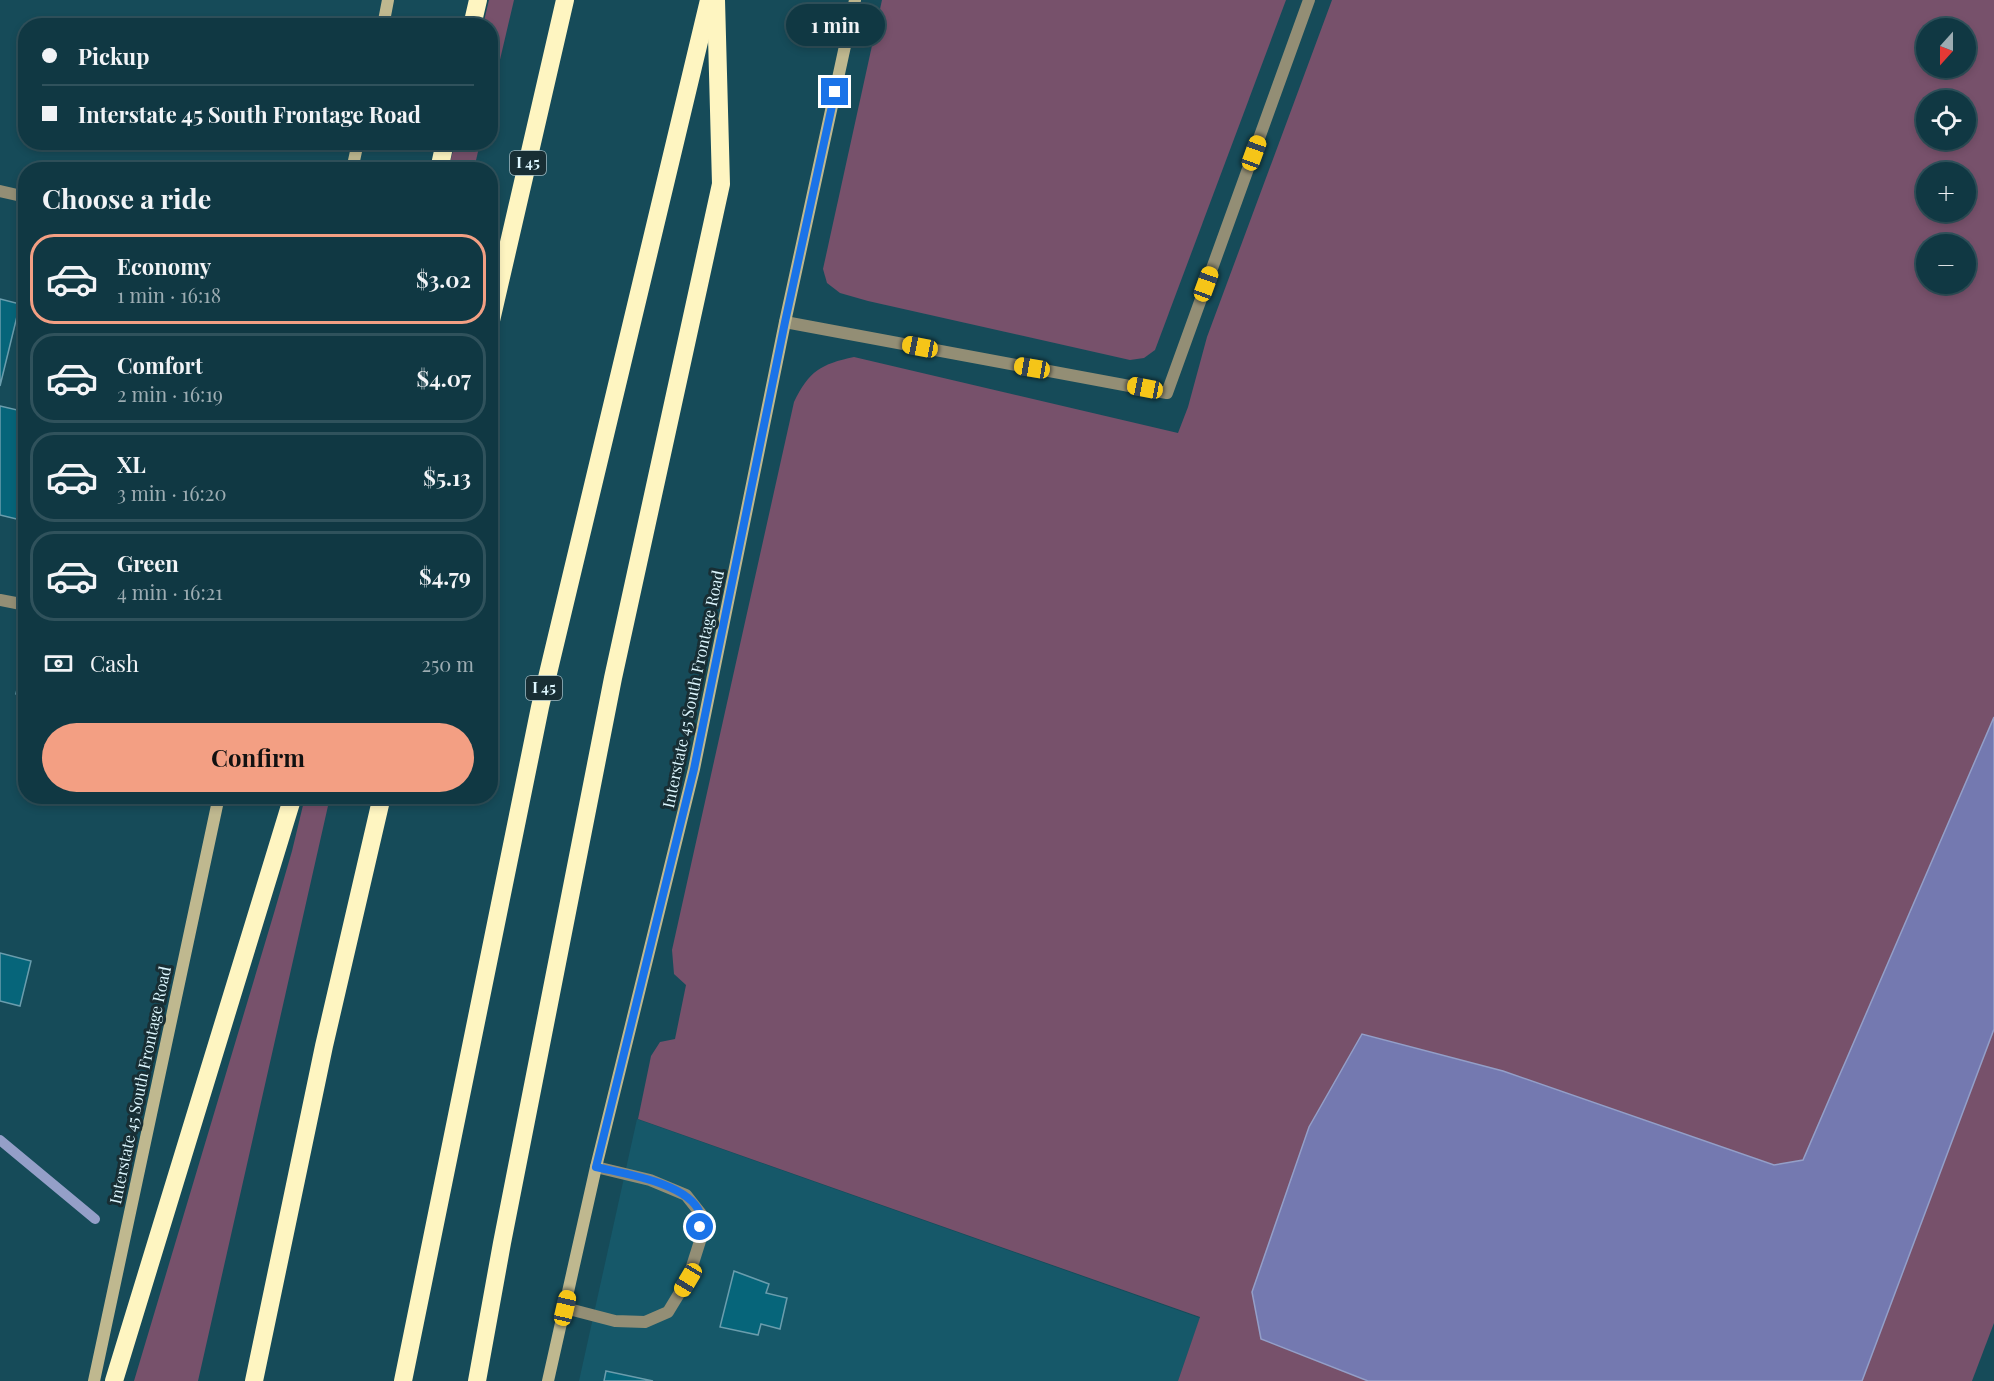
<!DOCTYPE html>
<meta charset="utf-8">
<style>
body{margin:0;font-family:"Playfair Display",serif;background:#1e434e;color:#f1f3f6;height:100vh;display:flex;flex-direction:column;font-size:22px;white-space:nowrap}
*{box-sizing:border-box;margin:0}
p{font-size:20px;color:#9cacb2}
.icon{flex:none;width:33px;height:33px;fill:none;stroke:currentColor;stroke-width:2;stroke-linecap:round;stroke-linejoin:round}
.map{position:relative;flex:1;overflow:hidden}
.sheet{position:absolute;left:18px;top:162px;width:480px;height:642px;display:flex;flex-direction:column;background:#103843;border-radius:24px;box-shadow:0 3px 9px #0003,0 0 0 2px #30525c}
.sheet>*{flex:none}
.top-card{position:absolute;left:18px;top:18px;width:480px;height:132px;border-radius:24px;box-shadow:0 3px 9px #0003,0 0 0 2px #30525c;display:grid;align-content:center;height:132px;padding:0 24px;background:#103843}
.needle{width:39px;rotate:201deg}
.fabs{position:absolute;left:1916px;top:18px;display:grid;gap:12px}
.fabs a{display:grid;place-items:center;width:60px;height:60px;border-radius:50%;background:#103843;box-shadow:0 3px 9px #0003,0 0 0 2px #30525c;font-size:30px}
.end{position:absolute;width:27px;height:27px;margin:-14px;border:8px solid #1a73e8;background:#fff;box-shadow:0 0 0 3px #fff}
.from{border-radius:50%}
.bubble{position:absolute;height:42px;border-radius:21px;background:#103843;box-shadow:0 3px 9px #0003,0 0 0 2px #30525c;font-size:20px;font-weight:700;line-height:42px;text-align:center}
.car{position:absolute;width:18px;height:36px;margin:-18px -9px;border-radius:8px;box-shadow:0 0 4px 2px #0007;background:linear-gradient(#f5c518 24%,#345 0 40%,#f5c518 0 76%,#345 0 86%,#f5c518 0)}
.top-card b{display:flex;align-items:center;gap:21px;height:57px;font-size:22px}
.top-card b+b{border-top:2px solid #30525c}
.top-card i{width:15px;height:15px;background:#f1f3f6}
ul{padding:0;list-style:none}
li{display:flex;align-items:center;gap:18px;height:90px;margin:0 12px 9px;padding:0 12px;border:3px solid #30525c;border-radius:24px}
li div{flex:1}
li b{display:block;font-size:22px}
li em{font-style:normal;font-weight:700}
li.selected{border-color:#f39f83}
li>.icon{width:54px;height:54px;stroke-width:1.5}
h2{padding:0 24px;font-size:27px;line-height:72px}
.pay{display:flex;align-items:center;gap:15px;height:66px;padding:0 24px;font-size:22px}
.pay p{margin-inline-start:auto}
.primary-button{display:flex;gap:12px;margin-top:auto;padding:12px 24px}
.primary-button a{flex:1;height:69px;border-radius:36px;background:#f39f83;color:#111;font-size:24px;font-weight:700;line-height:69px;text-align:center}
.map>svg:first-child{display:block}
</style>
<div class="map">
<svg width="1994" height="1381" viewBox="0 0 1994 1381">
<rect width="100%" height="100%" fill="#164b59"/>
<path fill="#165869" d="M637,1119L1200,1318L1178,1381H579Z"/>
<g fill="#77516b" fill-rule="evenodd">
<path d="M489,0H514L491,98L490,26L483,25Z"/>
<path d="M882,0H1286L1155,350L1144,358L1130,360L868,301L840,293L827,283L823,269Z"/>
<path d="M1332,0H1994V717L1803,1160L1774,1165L1503,1071L1362,1034L1261,1339L1368,1381H1178L1200,1317L638,1119L651,1056L660,1042L675,1039L686,985L674,974L672,950L794,402C809,371 821,364 854,357L1178,433L1188,407L1207,337ZM1926,28H1965V68H1926ZM1926,100H1965V140H1926ZM1926,172H1965V212H1926ZM1926,244H1965V284H1926Z"/>
<path d="M455,143H480L474,169L448,170Z"/>
<path d="M305,797H330L198,1381H134L274,913L292,851Z"/>
<path d="M1994,1029V1323L1972,1381H1862Z"/>
</g>
<path fill="#7479b0" stroke="#949fc8" stroke-width="1.5" d="M1994,717V1029L1862,1381H1368L1261,1339L1252,1292L1309,1127L1362,1034L1503,1071L1774,1165L1803,1160Z"/>
<g fill="none" stroke-linecap="round" stroke-linejoin="round">
<path stroke="#949fc8" stroke-width="10" d="M0,1140L95,1219"/>
</g>
<g fill="#06657a" stroke="#6a9dad" stroke-width="1.5">
<path d="M0,299L20,304L0,386Z"/>
<path d="M0,406L26,412L25,521L0,515Z"/>
<path d="M26,649V696L16,694Z"/>
<path d="M0,953L31,961L20,1006L0,1001Z"/>
<path d="M734,1271L769,1284L766,1293L787,1298L780,1329L761,1324L758,1335L720,1327Z"/>
<path d="M606,1371L653,1381H604Z"/>
</g>
<g fill="none" stroke-linecap="round" stroke-linejoin="round">
<g stroke="#938e75" stroke-width="12">
<path d="M0,191L26,197"/>
<path d="M785,322L1167,393L1309,0"/>
<path d="M0,600L26,605"/>
<path d="M565,1308L615,1321L645,1322L668,1312L688,1279L700,1241L701,1214L686,1195L650,1180L596,1167"/>
</g>
<g stroke="#bfb88f" stroke-width="12">
<path d="M383,26L388,0"/>
<path d="M352,170L358,142"/>
<path d="M94,1381L219,796"/>
<path d="M548,1381L596,1167L694,769L785,322L855,0"/>
</g>
<g stroke="#fef5c1" stroke-width="18">
<path d="M472,26L478,0"/>
<path d="M439,170L445,142"/>
<path d="M490,325L565,0"/>
<path d="M114,1381L293,796"/>
<path d="M254,1381L324,1046L382,796"/>
<path d="M403,1381L540,707L709,0"/>
<path d="M477,1381L502,1243L613,678L721,184L716,0"/>
</g>
</g>
<g fill="none" stroke-linecap="round" stroke-linejoin="round">
<path stroke="#1a73e8" stroke-width="8" d="M700,1227C700,1223 702,1217 700,1213C688,1183 625,1174 596,1167L694,769L785,322L835,92"/>
</g>
<g text-anchor="middle" stroke-width="6" stroke-linejoin="round" paint-order="stroke">
<g fill="#182e34" stroke="#a2bbc2" stroke-width="1.5">
<rect x="510" y="151" width="36" height="24" rx="4.5"/>
<rect x="526" y="676" width="36" height="24" rx="4.5"/>
</g>
<g font-size="15" font-weight="bold" fill="#ddf7ff">
<text x="528" y="168">I 45</text>
<text x="544" y="693">I 45</text>
</g>
<g font-size="16" fill="#ddf7ff" stroke="#182e34">
<text transform="translate(693 689) rotate(-78)" y="6">Interstate 45 South Frontage Road</text>
<text transform="translate(140 1085) rotate(-78)" y="6">Interstate 45 South Frontage Road</text>
</g>
</g>
</svg>
<div class="fabs">
<a><svg class="needle" viewBox="-14 -14 28 28"><path d="M0-13l5 13h-10z" fill="#e53935"/><path d="M0 13l5-13h-10z" fill="#9cacb2"/></svg></a>
<a><svg class="icon" aria-label="locate" viewBox="0 0 24 24"><circle cx="12" cy="12" r="6"/><path d="M12 2v4M12 18v4M2 12h4M18 12h4"/></svg></a>
<a>+</a>
<a>−</a>
</div>
<i class="end from" style="left:700px;top:1227px"></i>
<i class="end" style="left:835px;top:92px"></i>
<div class="bubble" style="left:786px;top:4px;width:99px">1 min</div>
<i class="car" style="left:1254px;top:153px;rotate:20deg"></i>
<i class="car" style="left:1206px;top:284px;rotate:20deg"></i>
<i class="car" style="left:920px;top:347px;rotate:281deg"></i>
<i class="car" style="left:1032px;top:368px;rotate:280deg"></i>
<i class="car" style="left:1145px;top:388px;rotate:281deg"></i>
<i class="car" style="left:688px;top:1280px;rotate:211deg"></i>
<i class="car" style="left:565px;top:1308px;rotate:13deg"></i>
<div class="top-card">
<b><i class="from"></i>Pickup</b>
<b><i></i>Interstate 45 South Frontage Road</b>
</div>
<section class="sheet">
<h2>Choose a ride</h2>
<ul>
<li class="selected"><svg class="icon" aria-label="car" viewBox="0 0 24 24"><path d="M5 17H2v-5l4-1 3-4h7l3 4 3 1v5h-3M9 17h6M6 11h13"/><circle cx="7" cy="17" r="2"/><circle cx="17" cy="17" r="2"/></svg><div><b>Economy</b><p>1 min · 16:18</p></div><em>$3.02</em></li>
<li><svg class="icon" aria-label="car" viewBox="0 0 24 24"><path d="M5 17H2v-5l4-1 3-4h7l3 4 3 1v5h-3M9 17h6M6 11h13"/><circle cx="7" cy="17" r="2"/><circle cx="17" cy="17" r="2"/></svg><div><b>Comfort</b><p>2 min · 16:19</p></div><em>$4.07</em></li>
<li><svg class="icon" aria-label="car" viewBox="0 0 24 24"><path d="M5 17H2v-5l4-1 3-4h7l3 4 3 1v5h-3M9 17h6M6 11h13"/><circle cx="7" cy="17" r="2"/><circle cx="17" cy="17" r="2"/></svg><div><b>XL</b><p>3 min · 16:20</p></div><em>$5.13</em></li>
<li><svg class="icon" aria-label="car" viewBox="0 0 24 24"><path d="M5 17H2v-5l4-1 3-4h7l3 4 3 1v5h-3M9 17h6M6 11h13"/><circle cx="7" cy="17" r="2"/><circle cx="17" cy="17" r="2"/></svg><div><b>Green</b><p>4 min · 16:21</p></div><em>$4.79</em></li>
</ul>
<div class="pay"><svg class="icon" aria-label="cash" viewBox="0 0 24 24"><path d="M3 7h18v10H3z"/><circle cx="12" cy="12" r="2"/></svg>Cash<p>250 m</p></div>
<div class="primary-button"><a>Confirm</a></div>
</section>
</div>
